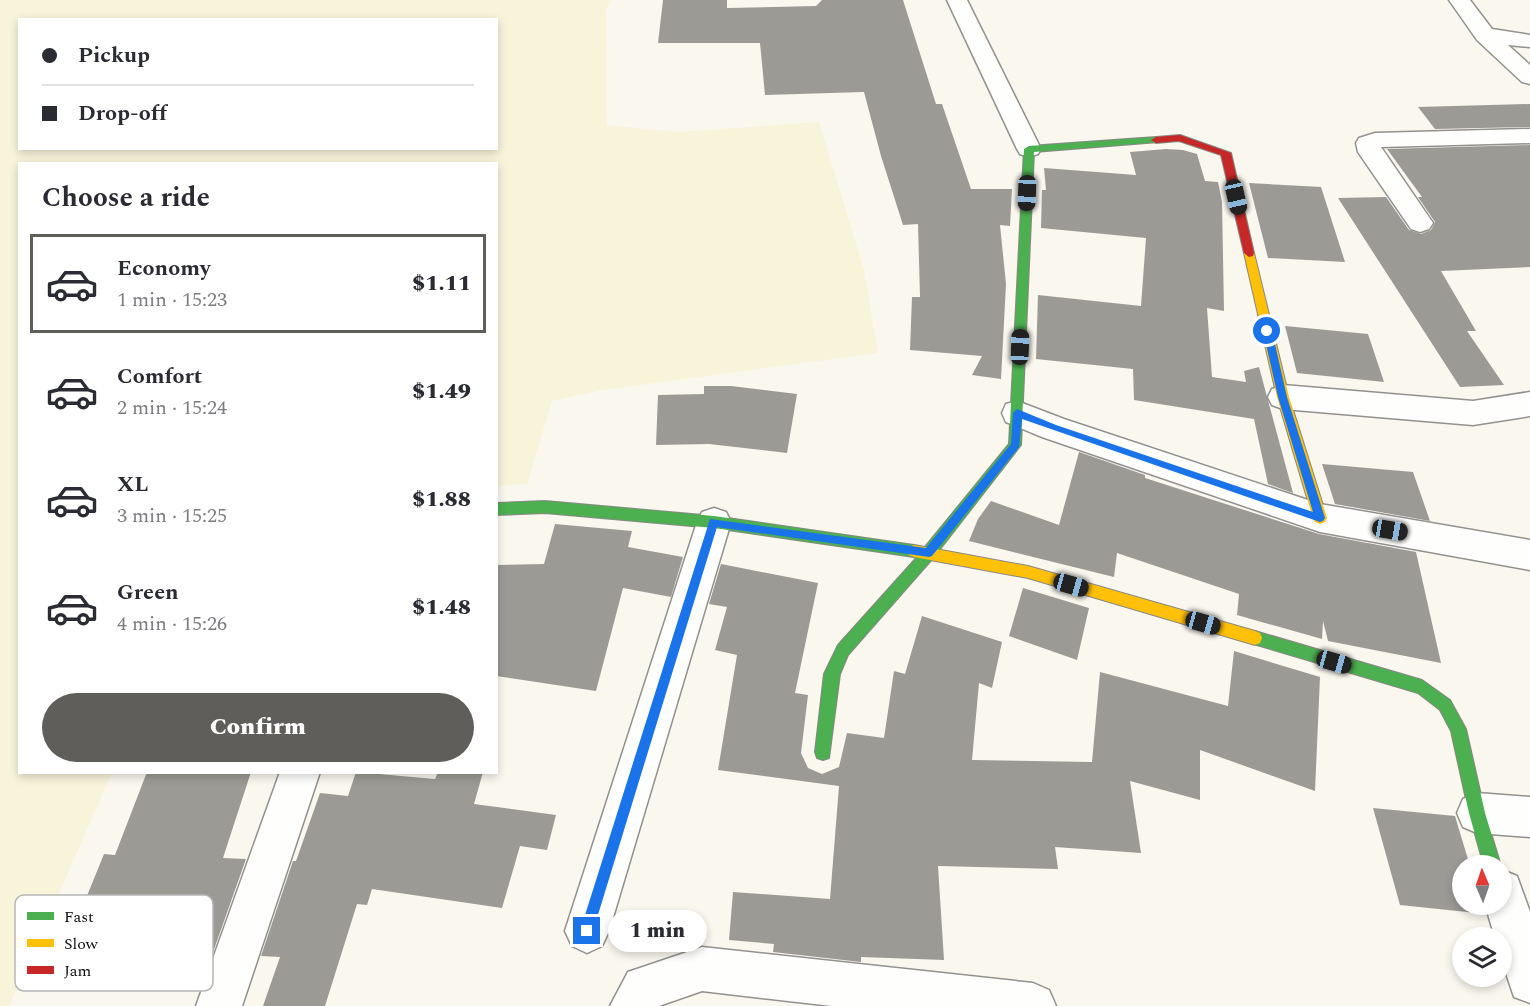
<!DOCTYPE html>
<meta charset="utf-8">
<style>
body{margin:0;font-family:Spectral,serif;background:#f7f7f7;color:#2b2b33;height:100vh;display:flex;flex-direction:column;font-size:22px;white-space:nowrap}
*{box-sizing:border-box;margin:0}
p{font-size:20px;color:#7c7c81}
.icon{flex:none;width:33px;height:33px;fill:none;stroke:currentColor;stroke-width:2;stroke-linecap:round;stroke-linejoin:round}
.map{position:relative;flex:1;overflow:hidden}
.drawer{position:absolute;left:18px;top:162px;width:480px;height:612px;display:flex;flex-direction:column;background:#fff;border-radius:0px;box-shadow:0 3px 9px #0003}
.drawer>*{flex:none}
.top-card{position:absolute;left:18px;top:18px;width:480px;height:132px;border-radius:0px;box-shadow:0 3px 9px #0003;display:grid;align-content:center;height:132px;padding:0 24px;background:#fff}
.needle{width:39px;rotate:358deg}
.fabs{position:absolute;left:1452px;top:855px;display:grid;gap:12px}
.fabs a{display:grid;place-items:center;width:60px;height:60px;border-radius:50%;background:#fff;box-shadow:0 3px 9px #0003;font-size:30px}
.end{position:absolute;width:27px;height:27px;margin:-14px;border:8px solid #1a73e8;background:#fff;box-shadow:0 0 0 3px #fff}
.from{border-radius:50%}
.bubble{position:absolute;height:42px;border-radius:21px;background:#fff;box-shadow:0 3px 9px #0003;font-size:20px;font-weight:800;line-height:42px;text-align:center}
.car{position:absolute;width:18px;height:36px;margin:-18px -9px;border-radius:8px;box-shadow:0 0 4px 2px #0007;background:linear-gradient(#222 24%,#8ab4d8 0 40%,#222 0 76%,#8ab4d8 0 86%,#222 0)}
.top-card b{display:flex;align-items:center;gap:21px;height:57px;font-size:22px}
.top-card b+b{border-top:2px solid #e1e1e2}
.top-card i{width:15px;height:15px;background:#2b2b33}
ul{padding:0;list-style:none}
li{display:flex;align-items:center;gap:18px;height:99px;margin:0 12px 9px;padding:0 12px;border:3px solid transparent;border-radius:0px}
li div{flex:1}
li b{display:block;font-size:22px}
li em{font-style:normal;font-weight:800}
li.selected{border-color:#5f5e5b}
li>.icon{width:54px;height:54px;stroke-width:1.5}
h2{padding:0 24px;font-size:27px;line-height:72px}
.primary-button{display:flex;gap:12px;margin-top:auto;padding:12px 24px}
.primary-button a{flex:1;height:69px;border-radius:36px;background:#5f5e5b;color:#fff;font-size:24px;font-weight:800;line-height:69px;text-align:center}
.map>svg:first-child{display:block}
</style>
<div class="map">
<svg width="1530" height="1006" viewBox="0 0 1530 1006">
<rect width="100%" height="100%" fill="#faf7ef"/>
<path fill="#f8f4da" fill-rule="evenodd" d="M0,0H612L606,9L607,125L678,132L819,122L864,270L878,353L603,390L552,401L527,484L497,486L496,164H20V772L112,773L9,1006H0ZM20,20H496V148H20Z"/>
<g fill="#9c9a95">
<path d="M663,0H727V8L816,6L822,0H903L936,104H942L971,189H1012L1010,226L1000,225L1006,284L1001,379L972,375L982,356L910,350L912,297H920L918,224L903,225L881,156L864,92L765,95L760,43H658Z"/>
<path d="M1530,104V127L1435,129L1418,107Z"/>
<path d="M1530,145V267L1441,271L1476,331H1467L1504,385L1460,387L1338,198L1386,197L1409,230L1421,234L1431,230L1435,222L1418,197H1422L1387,149Z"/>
<path d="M1166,149L1183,150L1197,154L1205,181L1218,182L1222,202L1224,311L1207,308L1212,377L1246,382L1244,371L1259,367L1293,493L1268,484L1254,419L1134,400L1133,369L1036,359L1038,295L1141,306L1146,238L1041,228L1042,190H1046L1044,168L1136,175L1130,152Z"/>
<path d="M1249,183L1321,187L1345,262L1268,258Z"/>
<path d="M1285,326L1368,334L1384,382L1297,373Z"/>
<path d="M704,386H731L797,394L787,453L709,444L656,445L658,395L704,394Z"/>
<path d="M1079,452L1145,475V478L1319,534L1416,552L1441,663L1328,641L1323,621L1322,639L1237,615L1239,594L1117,553L1114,577L969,541L978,519L991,501L1059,525Z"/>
<path d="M1322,464L1413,472L1430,521L1335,504Z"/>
<path d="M555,524L632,531L628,547L683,557L671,597L623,588L596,691L496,676V565L544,564Z"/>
<path d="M721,564L818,583L795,693L808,695L801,753L808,768L822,774L839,767L847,733L884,738L894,671L905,674L922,616L1002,642L992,688L979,683L972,760L1092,762L1100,672L1228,706L1234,651L1320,677L1315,791L1200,750V800L1130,781L1141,853L1055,847L1058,869L938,866L944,960L861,957V962L773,952L774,944L729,940L733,892L830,899L839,786L718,770L737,655L715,650L727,607L709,604Z"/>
<path d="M1023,588L1089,608L1077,660L1009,636Z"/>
<path d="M147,772H251L223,858L246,859L212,955L65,950L104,854L115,855Z"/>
<path d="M356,772L435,779L438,772H483L474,804L556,815L547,850L520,846L502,908L372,889L367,905L357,904L325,1006H263L280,957L261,956L293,861H296L320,793L348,796Z"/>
<path d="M1373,808L1455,816L1470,866H1462V904H1483L1486,914L1400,905Z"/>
</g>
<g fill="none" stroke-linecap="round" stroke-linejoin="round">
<g stroke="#93918e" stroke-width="3">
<g id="street">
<path d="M947,0H967L1041,149L1038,154L1029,157L1020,154L1017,149Z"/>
<path d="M1449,0H1470L1492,29L1530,35V47L1508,45L1530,65V84L1522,82L1477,40Z"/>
<path d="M1530,129V143L1381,147L1433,223L1429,229L1420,232L1411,229L1358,152L1356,143L1359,138L1375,133Z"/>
<path d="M1283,385L1473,401L1530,392V416L1473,425L1283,409L1272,405L1268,397L1272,389Z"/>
<path d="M1017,401L1064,419L1320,504L1530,540V570L1320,532L1042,437L1006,422L1002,413L1006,404Z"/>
<path d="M714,508L726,512L731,522L609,931L602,946L587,953L572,946L565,931L697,522L702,512Z"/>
<path d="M280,772H320L242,1006H196Z"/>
<path d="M1477,793L1530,797V837L1477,833L1463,827L1457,813L1463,799Z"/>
<path d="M1502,870L1517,876L1530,912V1003L1514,997L1502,961V938H1495L1485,904H1502Z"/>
<path d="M702,947L1033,983L1049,990L1056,1006H832L702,991L659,1006H610L628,972Z"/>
</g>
</g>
<g stroke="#898884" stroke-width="2">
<g id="fast">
<path d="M1156,137L1159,138V142L1034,152L1021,445L934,557L848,655L840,674L829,758L823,760L817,758L815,752L824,674L838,645L918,556L914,557L714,528L545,513L496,515V503L545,501L714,516L914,545L919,547L920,553L1009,444L1024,149L1029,146Z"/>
<path d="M1255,631L1422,680L1450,700L1466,729L1485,813L1501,866H1484L1469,813L1451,731L1440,710L1418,693L1250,643L1248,638L1250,633Z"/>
</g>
</g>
<g stroke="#898884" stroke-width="2">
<g id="slow">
<path d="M1249,249L1254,253L1289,397L1327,518L1325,522L1320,524L1315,522L1313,518L1277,397L1244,253Z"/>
<path d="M914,545L1028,566L1255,631L1260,633L1262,638L1260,643L1255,645L1028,578L914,557L909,555L907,551L909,547Z"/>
</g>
</g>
<g stroke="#898884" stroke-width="2">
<path id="jam" d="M1180,135L1231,153L1254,253L1253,256L1249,257L1244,253L1221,155L1179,141L1156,143L1151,140L1156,137Z"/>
</g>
<use href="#street" fill="#fefefd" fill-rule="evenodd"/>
<use href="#fast" fill="#4caf50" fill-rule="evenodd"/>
<use href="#slow" fill="#ffc107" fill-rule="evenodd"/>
<use href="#jam" fill="#c62828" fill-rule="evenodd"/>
</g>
<path fill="#1a73e8" d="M1267,327L1272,331L1287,397L1325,518L1323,521L1320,522L1022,419L1019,447L932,556L929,557L717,527L593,931L591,936L587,938L582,936L580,931L710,519L926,548L1011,444L1013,413L1017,409L1056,425L1313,512L1278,397L1263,331Z"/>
<rect x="15" y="895" width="198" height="96" rx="9" fill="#fff" stroke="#b6b6b6" stroke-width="1.5"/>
<rect x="27" y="912" width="27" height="8" fill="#4caf50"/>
<rect x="27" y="939" width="27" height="8" fill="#ffc107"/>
<rect x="27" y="966" width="27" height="8" fill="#c62828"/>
<g font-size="16" fill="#0b0b0b">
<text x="64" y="922">Fast</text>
<text x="64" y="949">Slow</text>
<text x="64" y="976">Jam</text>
</g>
</svg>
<div class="fabs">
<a><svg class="needle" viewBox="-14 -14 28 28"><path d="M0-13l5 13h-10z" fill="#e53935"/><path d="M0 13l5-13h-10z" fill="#7c7c81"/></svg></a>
<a><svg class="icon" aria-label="layers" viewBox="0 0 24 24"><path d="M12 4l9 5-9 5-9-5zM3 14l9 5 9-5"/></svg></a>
</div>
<i class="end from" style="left:1267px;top:331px"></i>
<i class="end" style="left:587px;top:931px"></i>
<div class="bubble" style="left:608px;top:910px;width:99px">1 min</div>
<i class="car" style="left:1027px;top:193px;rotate:182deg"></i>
<i class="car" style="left:1236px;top:197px;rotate:167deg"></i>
<i class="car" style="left:1020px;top:347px;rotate:2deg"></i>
<i class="car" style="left:1390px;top:530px;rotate:100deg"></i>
<i class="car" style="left:1071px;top:585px;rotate:106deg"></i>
<i class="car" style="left:1203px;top:623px;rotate:106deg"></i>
<i class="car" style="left:1334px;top:662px;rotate:106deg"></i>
<div class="top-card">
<b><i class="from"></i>Pickup</b>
<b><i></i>Drop-off</b>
</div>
<section class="drawer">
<h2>Choose a ride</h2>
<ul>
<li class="selected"><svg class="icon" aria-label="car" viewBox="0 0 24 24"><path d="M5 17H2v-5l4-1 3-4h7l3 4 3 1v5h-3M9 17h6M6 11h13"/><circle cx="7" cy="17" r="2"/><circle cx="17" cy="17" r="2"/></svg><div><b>Economy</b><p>1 min · 15:23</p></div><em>$1.11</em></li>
<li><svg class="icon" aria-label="car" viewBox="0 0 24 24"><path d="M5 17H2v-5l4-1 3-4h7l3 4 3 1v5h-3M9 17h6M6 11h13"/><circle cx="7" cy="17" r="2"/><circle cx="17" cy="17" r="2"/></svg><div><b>Comfort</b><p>2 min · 15:24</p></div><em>$1.49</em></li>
<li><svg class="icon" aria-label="car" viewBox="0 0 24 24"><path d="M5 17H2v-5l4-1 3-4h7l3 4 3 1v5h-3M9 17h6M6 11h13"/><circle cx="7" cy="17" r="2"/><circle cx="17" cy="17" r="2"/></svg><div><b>XL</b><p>3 min · 15:25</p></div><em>$1.88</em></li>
<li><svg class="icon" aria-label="car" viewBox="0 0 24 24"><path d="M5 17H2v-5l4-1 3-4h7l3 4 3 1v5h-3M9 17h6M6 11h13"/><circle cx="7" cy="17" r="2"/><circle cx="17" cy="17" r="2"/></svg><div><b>Green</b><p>4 min · 15:26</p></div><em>$1.48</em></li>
</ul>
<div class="primary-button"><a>Confirm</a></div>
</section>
</div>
